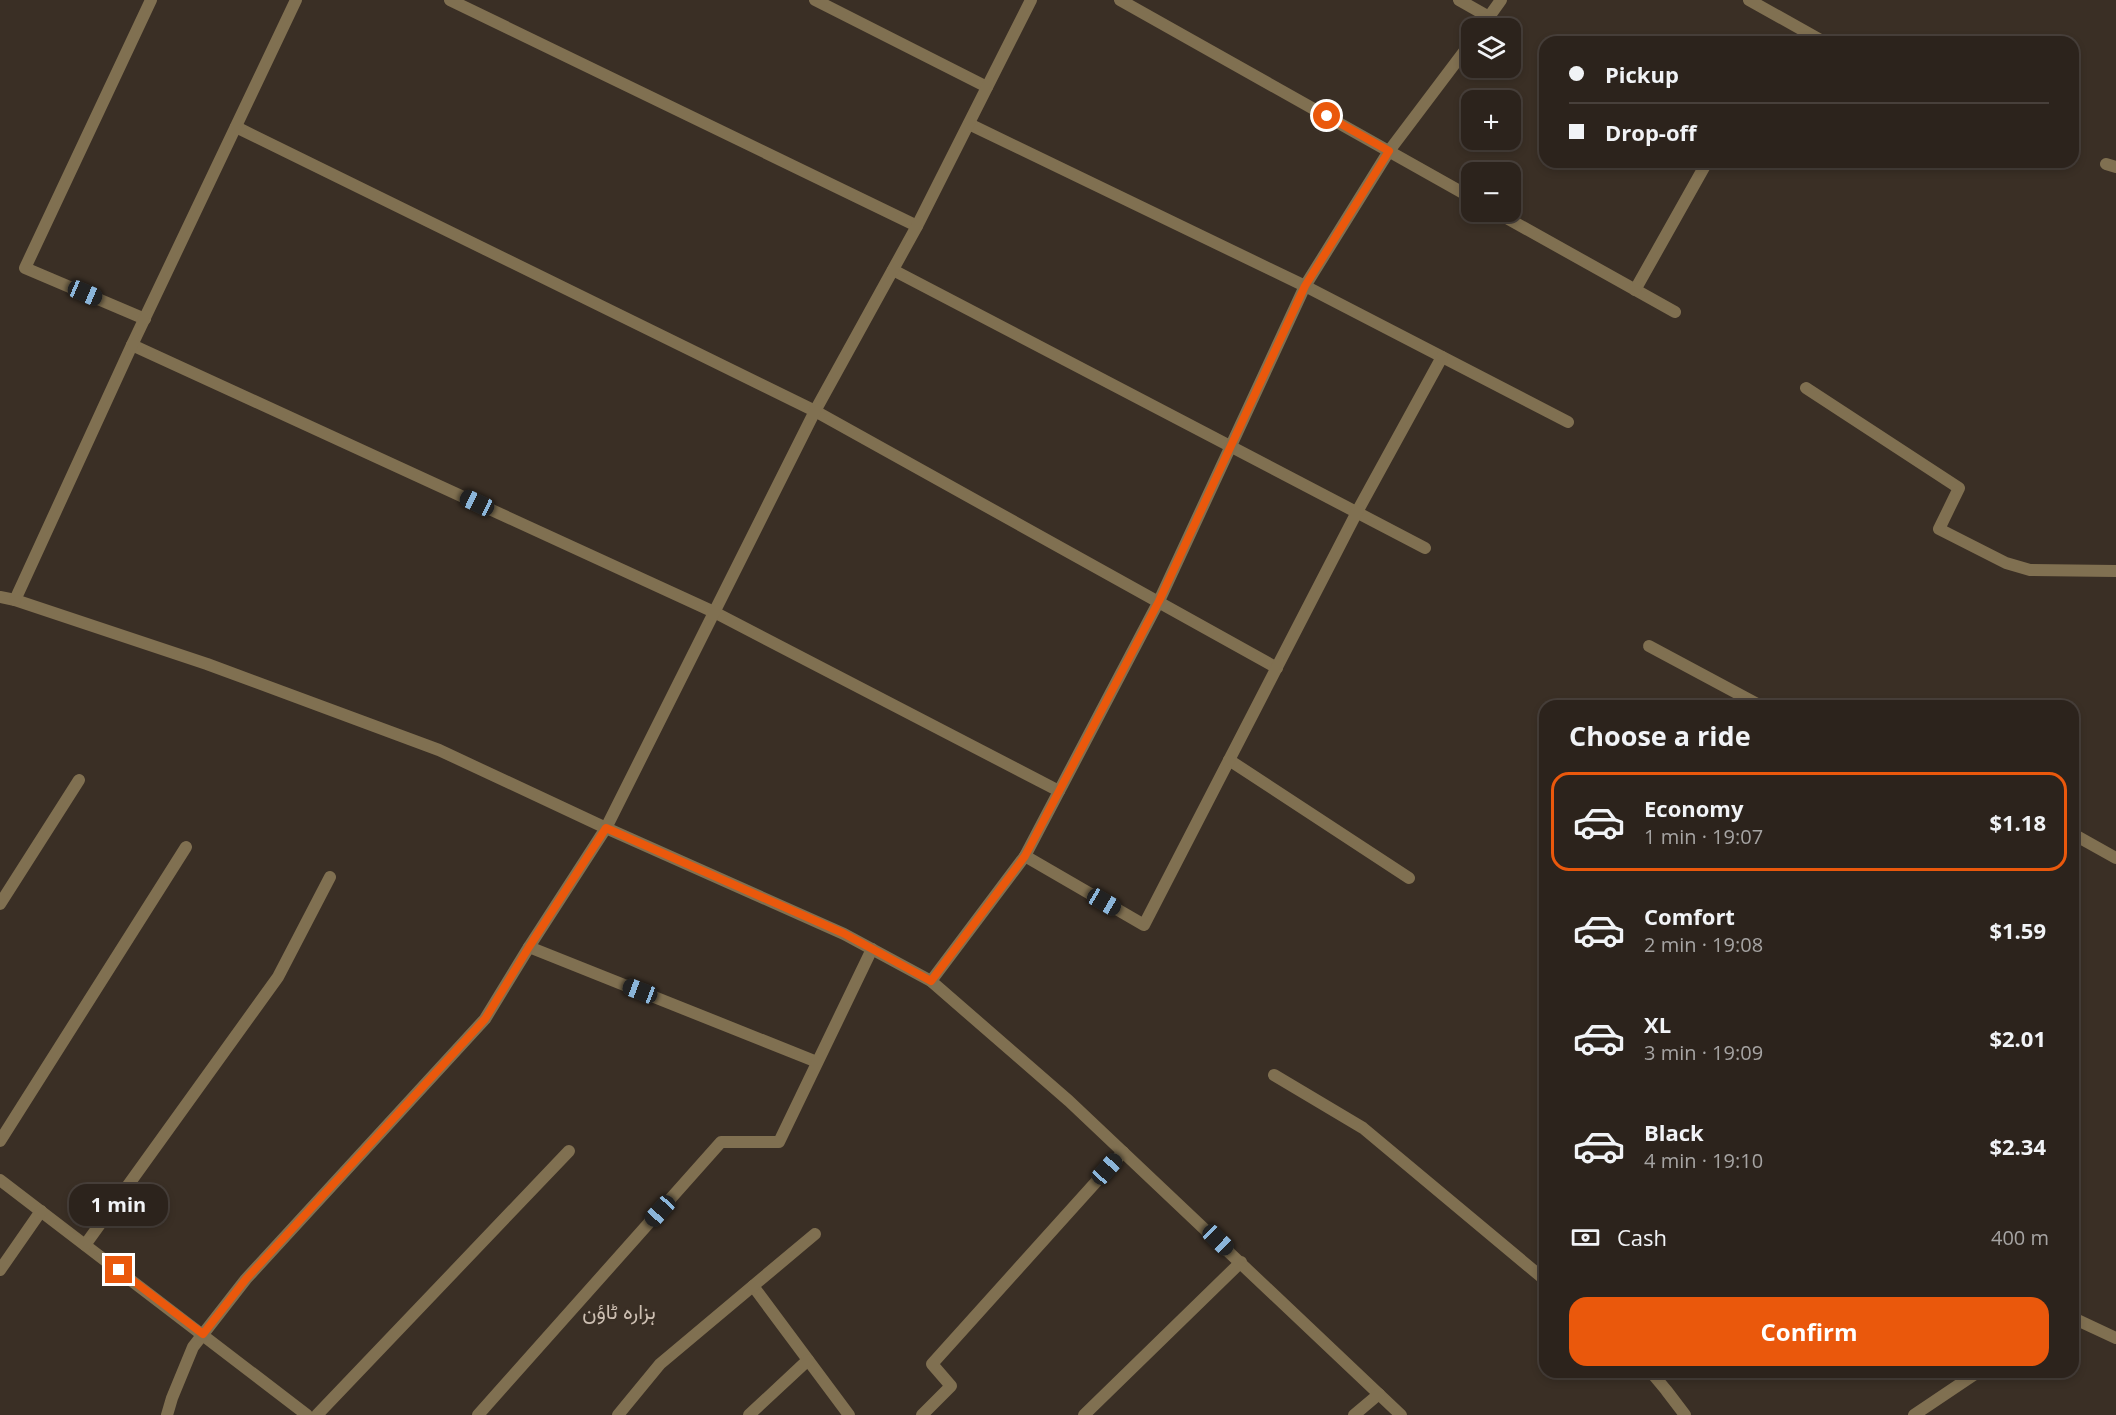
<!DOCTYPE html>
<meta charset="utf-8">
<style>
body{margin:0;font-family:"Open Sans",Vazirmatn,sans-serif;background:#382f29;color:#f1f3f6;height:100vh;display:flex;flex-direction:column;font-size:22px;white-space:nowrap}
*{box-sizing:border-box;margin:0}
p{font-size:20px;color:#a6a4a3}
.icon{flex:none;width:33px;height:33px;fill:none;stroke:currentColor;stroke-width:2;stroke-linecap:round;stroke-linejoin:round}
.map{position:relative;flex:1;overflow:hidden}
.side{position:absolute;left:1539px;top:700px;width:540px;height:678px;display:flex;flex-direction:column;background:#2c231c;border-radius:18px;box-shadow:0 3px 9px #0003,0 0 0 2px #48403b}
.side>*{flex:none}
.hud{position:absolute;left:1539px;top:36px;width:540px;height:132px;border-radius:18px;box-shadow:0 3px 9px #0003,0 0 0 2px #48403b;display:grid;align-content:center;height:132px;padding:0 30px;background:#2c231c}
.tools{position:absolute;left:1461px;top:18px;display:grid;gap:12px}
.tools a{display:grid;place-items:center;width:60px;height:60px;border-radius:12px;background:#2c231c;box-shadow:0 3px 9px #0003,0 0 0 2px #48403b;font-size:30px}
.end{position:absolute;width:27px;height:27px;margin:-14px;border:8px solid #ea580c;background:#fff;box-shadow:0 0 0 3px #fff}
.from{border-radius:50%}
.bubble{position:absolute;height:42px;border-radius:18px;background:#2c231c;box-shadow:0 3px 9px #0003,0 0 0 2px #48403b;font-size:20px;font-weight:700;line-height:42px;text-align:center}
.car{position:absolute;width:18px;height:36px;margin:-18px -9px;border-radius:8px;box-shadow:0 0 4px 2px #0007;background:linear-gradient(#222 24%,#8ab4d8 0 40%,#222 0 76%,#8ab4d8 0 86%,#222 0)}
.hud b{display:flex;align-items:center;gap:21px;height:57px;font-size:22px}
.hud b+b{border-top:2px solid #48403b}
.hud i{width:15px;height:15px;background:#f1f3f6}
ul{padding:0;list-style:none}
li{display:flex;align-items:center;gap:18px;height:99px;margin:0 12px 9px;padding:0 18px;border:3px solid transparent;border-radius:18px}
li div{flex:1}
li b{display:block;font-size:22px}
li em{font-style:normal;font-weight:700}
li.on{border-color:#ea580c}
li>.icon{width:54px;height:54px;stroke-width:1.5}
h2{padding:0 30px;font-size:27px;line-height:72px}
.pay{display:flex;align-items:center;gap:15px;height:66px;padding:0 30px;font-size:22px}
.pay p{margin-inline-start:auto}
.primary-button{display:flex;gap:12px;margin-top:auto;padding:12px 30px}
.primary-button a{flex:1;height:69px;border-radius:18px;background:#ea580c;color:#fff;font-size:24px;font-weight:700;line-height:69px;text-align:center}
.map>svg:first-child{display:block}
</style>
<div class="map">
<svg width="2116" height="1415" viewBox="0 0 2116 1415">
<rect width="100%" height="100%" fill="#3a2f25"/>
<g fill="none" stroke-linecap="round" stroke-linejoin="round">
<g stroke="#807051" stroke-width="12">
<path d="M450,0L917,226"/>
<path d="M815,0L987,87"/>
<path d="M1120,0L1472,198"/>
<path d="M1459,0L1489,17"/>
<path d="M1749,0L1824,42"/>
<path d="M1481,28L1501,0"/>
<path d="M969,124L1305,286L1568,422"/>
<path d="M236,127L815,411L1277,668"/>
<path d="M2106,164L2116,167"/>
<path d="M1496,212L1675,312"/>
<path d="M893,270L1425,548"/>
<path d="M1635,290L1707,162"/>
<path d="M145,319L25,268L151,0"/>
<path d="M132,345L714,612L1059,791"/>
<path d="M1806,388L1959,488L1939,529L2006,563L2030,570L2116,571"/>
<path d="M0,597L15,600L207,664L439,750L606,828L844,934L931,981L1069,1101L1401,1415"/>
<path d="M15,600L132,345L296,0"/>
<path d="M1649,646L1761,706"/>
<path d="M1229,760L1409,878"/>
<path d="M2073,834L2116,858"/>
<path d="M1025,856L1144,925L1357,512L1442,357"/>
<path d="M0,904L79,780"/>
<path d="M529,947L817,1062"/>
<path d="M931,981L1025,856L1159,601L1305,286L1389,151L1472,41"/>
<path d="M1274,1075L1363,1128L1545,1280"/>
<path d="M0,1141L186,847"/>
<path d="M0,1180L307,1415"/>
<path d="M85,1245L278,977L330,877"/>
<path d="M0,1270L41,1211"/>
<path d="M753,1286L849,1415"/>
<path d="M2073,1318L2116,1338"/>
<path d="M1651,1372L1666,1390L1685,1415"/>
<path d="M167,1415L172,1398L193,1347L246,1279L485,1019L529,947L606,828L815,411L917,226L1031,0"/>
<path d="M317,1415L569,1151"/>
<path d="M478,1415L721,1142H779L872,949"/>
<path d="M618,1415L660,1364L815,1234"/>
<path d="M749,1415L808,1360"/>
<path d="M922,1415L951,1386L932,1364L1123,1152"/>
<path d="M1084,1415L1241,1262"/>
<path d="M1354,1415L1379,1394"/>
<path d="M1914,1415L1978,1372"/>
</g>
</g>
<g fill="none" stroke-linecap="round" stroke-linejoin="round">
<path stroke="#ea580c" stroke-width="8" d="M119,1270L203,1334L246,1279L485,1019L529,947L606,828L843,933L931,981L1025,856L1159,601L1305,286L1389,151L1327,116"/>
</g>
<g text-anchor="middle" stroke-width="4.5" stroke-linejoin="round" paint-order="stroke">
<g font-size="21" fill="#cdbfb2" stroke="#3a2f25">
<text x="619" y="1319">ہزارہ ٹاؤن</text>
</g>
</g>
</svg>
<div class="tools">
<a><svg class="icon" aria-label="layers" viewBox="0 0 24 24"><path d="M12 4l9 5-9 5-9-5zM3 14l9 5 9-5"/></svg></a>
<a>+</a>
<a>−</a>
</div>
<i class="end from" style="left:1327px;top:116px"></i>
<i class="end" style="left:119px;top:1270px"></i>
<div class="bubble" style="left:69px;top:1184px;width:99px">1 min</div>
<i class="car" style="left:85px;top:293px;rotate:113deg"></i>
<i class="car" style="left:477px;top:503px;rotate:295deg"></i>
<i class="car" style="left:1104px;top:902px;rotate:120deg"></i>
<i class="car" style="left:640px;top:991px;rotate:291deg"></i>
<i class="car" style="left:1107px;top:1169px;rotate:42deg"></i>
<i class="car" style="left:660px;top:1211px;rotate:222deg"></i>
<i class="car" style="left:1218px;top:1240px;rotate:134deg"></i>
<div class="hud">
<b><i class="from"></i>Pickup</b>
<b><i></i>Drop-off</b>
</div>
<section class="side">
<h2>Choose a ride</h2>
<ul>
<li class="on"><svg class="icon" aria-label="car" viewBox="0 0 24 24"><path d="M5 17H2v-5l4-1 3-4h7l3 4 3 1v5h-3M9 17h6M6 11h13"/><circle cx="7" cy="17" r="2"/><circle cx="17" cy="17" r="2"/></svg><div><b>Economy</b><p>1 min · 19:07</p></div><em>$1.18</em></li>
<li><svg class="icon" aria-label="car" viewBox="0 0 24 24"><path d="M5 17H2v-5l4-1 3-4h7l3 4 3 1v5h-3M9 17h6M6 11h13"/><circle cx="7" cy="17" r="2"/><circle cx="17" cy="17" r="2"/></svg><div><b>Comfort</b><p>2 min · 19:08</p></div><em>$1.59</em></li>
<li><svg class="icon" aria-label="car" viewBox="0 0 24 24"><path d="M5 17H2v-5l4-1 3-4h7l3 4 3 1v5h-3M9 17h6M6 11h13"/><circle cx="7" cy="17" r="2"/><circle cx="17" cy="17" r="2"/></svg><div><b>XL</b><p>3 min · 19:09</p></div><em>$2.01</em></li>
<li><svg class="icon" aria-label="car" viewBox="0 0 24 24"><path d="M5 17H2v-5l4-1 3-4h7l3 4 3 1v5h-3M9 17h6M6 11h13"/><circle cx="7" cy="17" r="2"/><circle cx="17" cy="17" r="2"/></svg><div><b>Black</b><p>4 min · 19:10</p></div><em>$2.34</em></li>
</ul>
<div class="pay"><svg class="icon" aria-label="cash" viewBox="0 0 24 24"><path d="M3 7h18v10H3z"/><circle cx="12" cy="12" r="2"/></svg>Cash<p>400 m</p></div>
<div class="primary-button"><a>Confirm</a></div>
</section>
</div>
